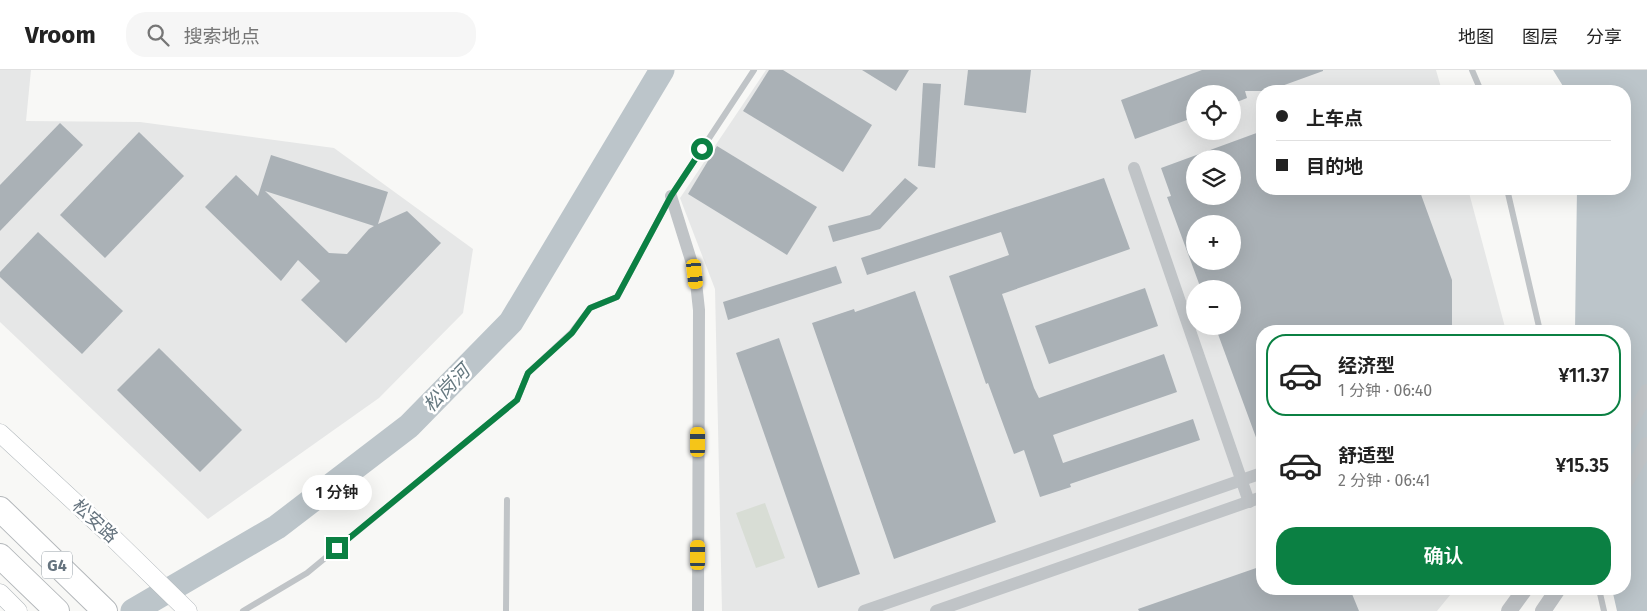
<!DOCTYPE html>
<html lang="zh">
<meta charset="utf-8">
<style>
body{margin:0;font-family:"Fira Sans","Noto Sans SC",sans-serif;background:#f6f6f6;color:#222;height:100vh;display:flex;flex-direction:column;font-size:19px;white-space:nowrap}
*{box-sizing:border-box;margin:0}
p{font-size:16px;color:#767676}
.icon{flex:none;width:28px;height:28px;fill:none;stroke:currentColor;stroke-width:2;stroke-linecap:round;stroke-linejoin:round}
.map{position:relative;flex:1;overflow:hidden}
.drawer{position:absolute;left:1256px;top:255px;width:375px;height:270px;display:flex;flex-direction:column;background:#fff;border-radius:20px;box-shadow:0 5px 20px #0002}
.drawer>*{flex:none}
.guide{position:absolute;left:1256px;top:15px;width:375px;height:110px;border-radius:20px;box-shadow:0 5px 20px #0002;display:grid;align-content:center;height:110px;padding:0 20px;background:#fff}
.tools{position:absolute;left:1186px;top:15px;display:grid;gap:10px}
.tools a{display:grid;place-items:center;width:55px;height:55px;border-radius:50%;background:#fff;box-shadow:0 5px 20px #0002;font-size:25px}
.end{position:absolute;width:22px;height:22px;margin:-11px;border:6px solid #0b8043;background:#fff;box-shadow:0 0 0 2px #fff}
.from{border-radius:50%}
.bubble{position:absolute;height:35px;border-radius:18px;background:#fff;box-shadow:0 5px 20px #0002;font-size:16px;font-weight:600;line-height:35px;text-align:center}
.car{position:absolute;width:15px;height:30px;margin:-15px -8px;border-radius:6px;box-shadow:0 0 4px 1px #0007;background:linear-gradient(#f5c518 24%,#345 0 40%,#f5c518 0 76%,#345 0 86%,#f5c518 0)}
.guide b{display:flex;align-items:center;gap:18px;height:48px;font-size:19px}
.guide b+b{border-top:1px solid #e0e0e0}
.guide i{width:12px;height:12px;background:#222}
ul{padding:9px 0 0;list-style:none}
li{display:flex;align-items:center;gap:15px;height:82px;margin:0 10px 8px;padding:0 10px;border:2px solid transparent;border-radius:20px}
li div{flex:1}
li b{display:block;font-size:19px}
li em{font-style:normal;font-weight:600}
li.on{border-color:#0b8043}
li>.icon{width:45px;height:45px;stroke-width:1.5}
.button{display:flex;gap:10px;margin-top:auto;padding:10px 20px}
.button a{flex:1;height:58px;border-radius:20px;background:#0b8043;color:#fff;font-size:20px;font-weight:600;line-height:58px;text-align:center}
header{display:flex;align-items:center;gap:30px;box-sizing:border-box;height:70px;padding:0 25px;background:#fff;border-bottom:1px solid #e0e0e0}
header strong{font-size:24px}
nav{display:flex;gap:28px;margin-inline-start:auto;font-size:18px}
.search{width:350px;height:45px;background:#f6f6f6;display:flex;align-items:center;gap:12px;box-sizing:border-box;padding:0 18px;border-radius:20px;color:#767676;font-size:19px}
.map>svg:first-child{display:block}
</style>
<header>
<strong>Vroom</strong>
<div class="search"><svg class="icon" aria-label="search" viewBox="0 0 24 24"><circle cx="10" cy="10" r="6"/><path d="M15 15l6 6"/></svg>搜索地点</div>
<nav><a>地图</a><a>图层</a><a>分享</a></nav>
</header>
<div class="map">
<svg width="1647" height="541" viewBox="0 0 1647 541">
<rect width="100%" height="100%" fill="#f8f8f6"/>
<g fill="#e6e7e7" fill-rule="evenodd">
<path d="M0,0H31L26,51L140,52L334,78L473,179L463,243L379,328L208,449L0,252Z"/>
<path d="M766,0H1436L1442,21H1262V119H1468L1506,261H1262V519H1455L1437,541H722L715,219L680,128ZM1195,24H1232V61H1195ZM1195,89H1232V126H1195ZM1195,154H1232V191H1195ZM1195,219H1232V256H1195Z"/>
</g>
<path fill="#d8ddd5" d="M765,433L785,488L756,498L736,443Z"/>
<path fill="#bcc5ca" d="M1553,0H1647V541H1617L1612,519H1625V261H1575L1577,119H1625V21H1566Z"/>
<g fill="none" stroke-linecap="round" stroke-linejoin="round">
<path stroke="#bcc5ca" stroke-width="25" d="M133,541L277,457L409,356L511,252L662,0"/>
</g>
<g fill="#aab1b6" fill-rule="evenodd">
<path d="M769,0H783L872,55L843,102L743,41Z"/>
<path d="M862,0H909L896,21Z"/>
<path d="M968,0H1031L1026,43L964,35Z"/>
<path d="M1202,0H1323V1L1268,21H1245L1247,28L1232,34V24H1195V47L1135,69L1121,30Z"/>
<path d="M923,13L941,14L935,98L918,96Z"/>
<path d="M60,53L83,75L0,161V115Z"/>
<path d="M1262,61V119H1419L1452,210V261H1262L1261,381L1215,256H1232V219H1201L1167,127L1171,126L1161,98ZM1195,89H1232V126H1195ZM1195,154H1232V191H1195Z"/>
<path d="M139,62L184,106L105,188L60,145Z"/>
<path d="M717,76L817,137L787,185L688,124Z"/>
<path d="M271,85L388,122L378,154L407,141L441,173L346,273L301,230L320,211L298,190L281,211L205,137L236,105L258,126ZM265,121L374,156L369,159L347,184L329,183Z"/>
<path d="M905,108L918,118L880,159L833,172L828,156L870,145Z"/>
<path d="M1104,108L1130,179L1002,224L1034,318L1039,328L1164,284L1177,322L1053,365L1063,393L1193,349L1200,370L1070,414L1071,417L1040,427L1024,380L1014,384L988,313L986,314L949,206L1009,185L1001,162L867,205L861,188Z"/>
<path d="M38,162L123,241L82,284L0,207V202Z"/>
<path d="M836,196L842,213L728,250L723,232Z"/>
<path d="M1145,218L1158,256L1049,294L1035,256Z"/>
<path d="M915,221L996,452L894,489L812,253L854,239L855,242Z"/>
<path d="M779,268L860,504L818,518L736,283Z"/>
<path d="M159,278L242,360L200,402L117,320Z"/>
<path d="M1262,496V519H1350L1359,541H1139L1138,539Z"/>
</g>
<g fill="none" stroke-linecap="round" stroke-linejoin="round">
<g stroke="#b2b8bc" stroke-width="19">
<g id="secondary">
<path d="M0,363L107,462L188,541"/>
<path d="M0,523L18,541"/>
</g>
</g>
<g stroke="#b3b7ba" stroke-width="26">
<g id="motorway">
<path d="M0,439L105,541"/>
<path d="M0,486L57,541"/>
</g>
</g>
<g stroke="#c0c4c7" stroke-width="6">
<path d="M1472,0L1481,21"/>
<path d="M1507,119L1540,261"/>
<path d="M1599,519L1604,541"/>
<path d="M243,541L307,503L517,330L528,303L571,263L590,238L617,227L671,126L754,0"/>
<path d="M506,541L507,430"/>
</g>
<g stroke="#c0c4c7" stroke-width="12">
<path d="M1134,98L1249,432"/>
<path d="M671,126L695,203L699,240L698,541"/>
<path d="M864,541L1262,403"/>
<path d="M936,541L1262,427"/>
</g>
<g stroke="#c0c4c7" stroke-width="16">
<path d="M1625,359L1647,322"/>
<path d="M1625,412L1647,375"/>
<path d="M1509,541L1525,519"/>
<path d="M1543,541L1558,519"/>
</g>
<use href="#secondary" stroke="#fff" stroke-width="18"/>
<use href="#motorway" stroke="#fff" stroke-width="24"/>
</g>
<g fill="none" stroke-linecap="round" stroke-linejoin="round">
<path stroke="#0b8043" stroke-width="6" d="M337,478L517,330L528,303L572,263L590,238L617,227L671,126L702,79"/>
</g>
<g text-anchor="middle" stroke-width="5" stroke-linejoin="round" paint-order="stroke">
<rect fill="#fff" stroke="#949ea5" stroke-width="1" x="42" y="481.5" width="30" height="27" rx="4"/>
<g font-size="16" font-weight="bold" fill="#66747f">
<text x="57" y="501">G4</text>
</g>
<g font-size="18" fill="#66747f" stroke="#fff">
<text transform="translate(95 451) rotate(43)" y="6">松安路</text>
</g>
<g font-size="19" font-style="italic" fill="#667980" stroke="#fff">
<text transform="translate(446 318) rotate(-46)" y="7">松岗河</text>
</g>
</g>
</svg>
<div class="tools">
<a><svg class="icon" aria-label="locate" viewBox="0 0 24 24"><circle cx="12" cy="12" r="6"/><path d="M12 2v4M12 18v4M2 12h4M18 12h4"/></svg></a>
<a><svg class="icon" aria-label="layers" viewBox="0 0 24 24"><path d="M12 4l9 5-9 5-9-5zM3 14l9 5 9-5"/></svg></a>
<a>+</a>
<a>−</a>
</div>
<i class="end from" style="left:702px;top:79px"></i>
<i class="end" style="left:337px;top:478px"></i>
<div class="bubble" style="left:302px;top:405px;width:70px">1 分钟</div>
<i class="car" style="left:695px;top:204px;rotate:174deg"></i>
<i class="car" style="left:698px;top:372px;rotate:0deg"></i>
<i class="car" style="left:698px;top:485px;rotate:0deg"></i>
<div class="guide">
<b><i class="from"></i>上车点</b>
<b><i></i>目的地</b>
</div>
<section class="drawer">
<ul>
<li class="on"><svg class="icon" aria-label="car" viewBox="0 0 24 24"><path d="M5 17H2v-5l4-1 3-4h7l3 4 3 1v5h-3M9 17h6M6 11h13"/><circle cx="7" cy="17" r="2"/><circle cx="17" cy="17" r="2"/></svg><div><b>经济型</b><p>1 分钟 · 06:40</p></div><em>¥11.37</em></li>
<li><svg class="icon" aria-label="car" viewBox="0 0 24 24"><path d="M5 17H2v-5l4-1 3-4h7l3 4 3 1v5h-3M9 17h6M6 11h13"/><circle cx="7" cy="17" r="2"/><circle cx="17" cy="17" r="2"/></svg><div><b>舒适型</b><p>2 分钟 · 06:41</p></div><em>¥15.35</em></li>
</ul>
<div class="button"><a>确认</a></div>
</section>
</div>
